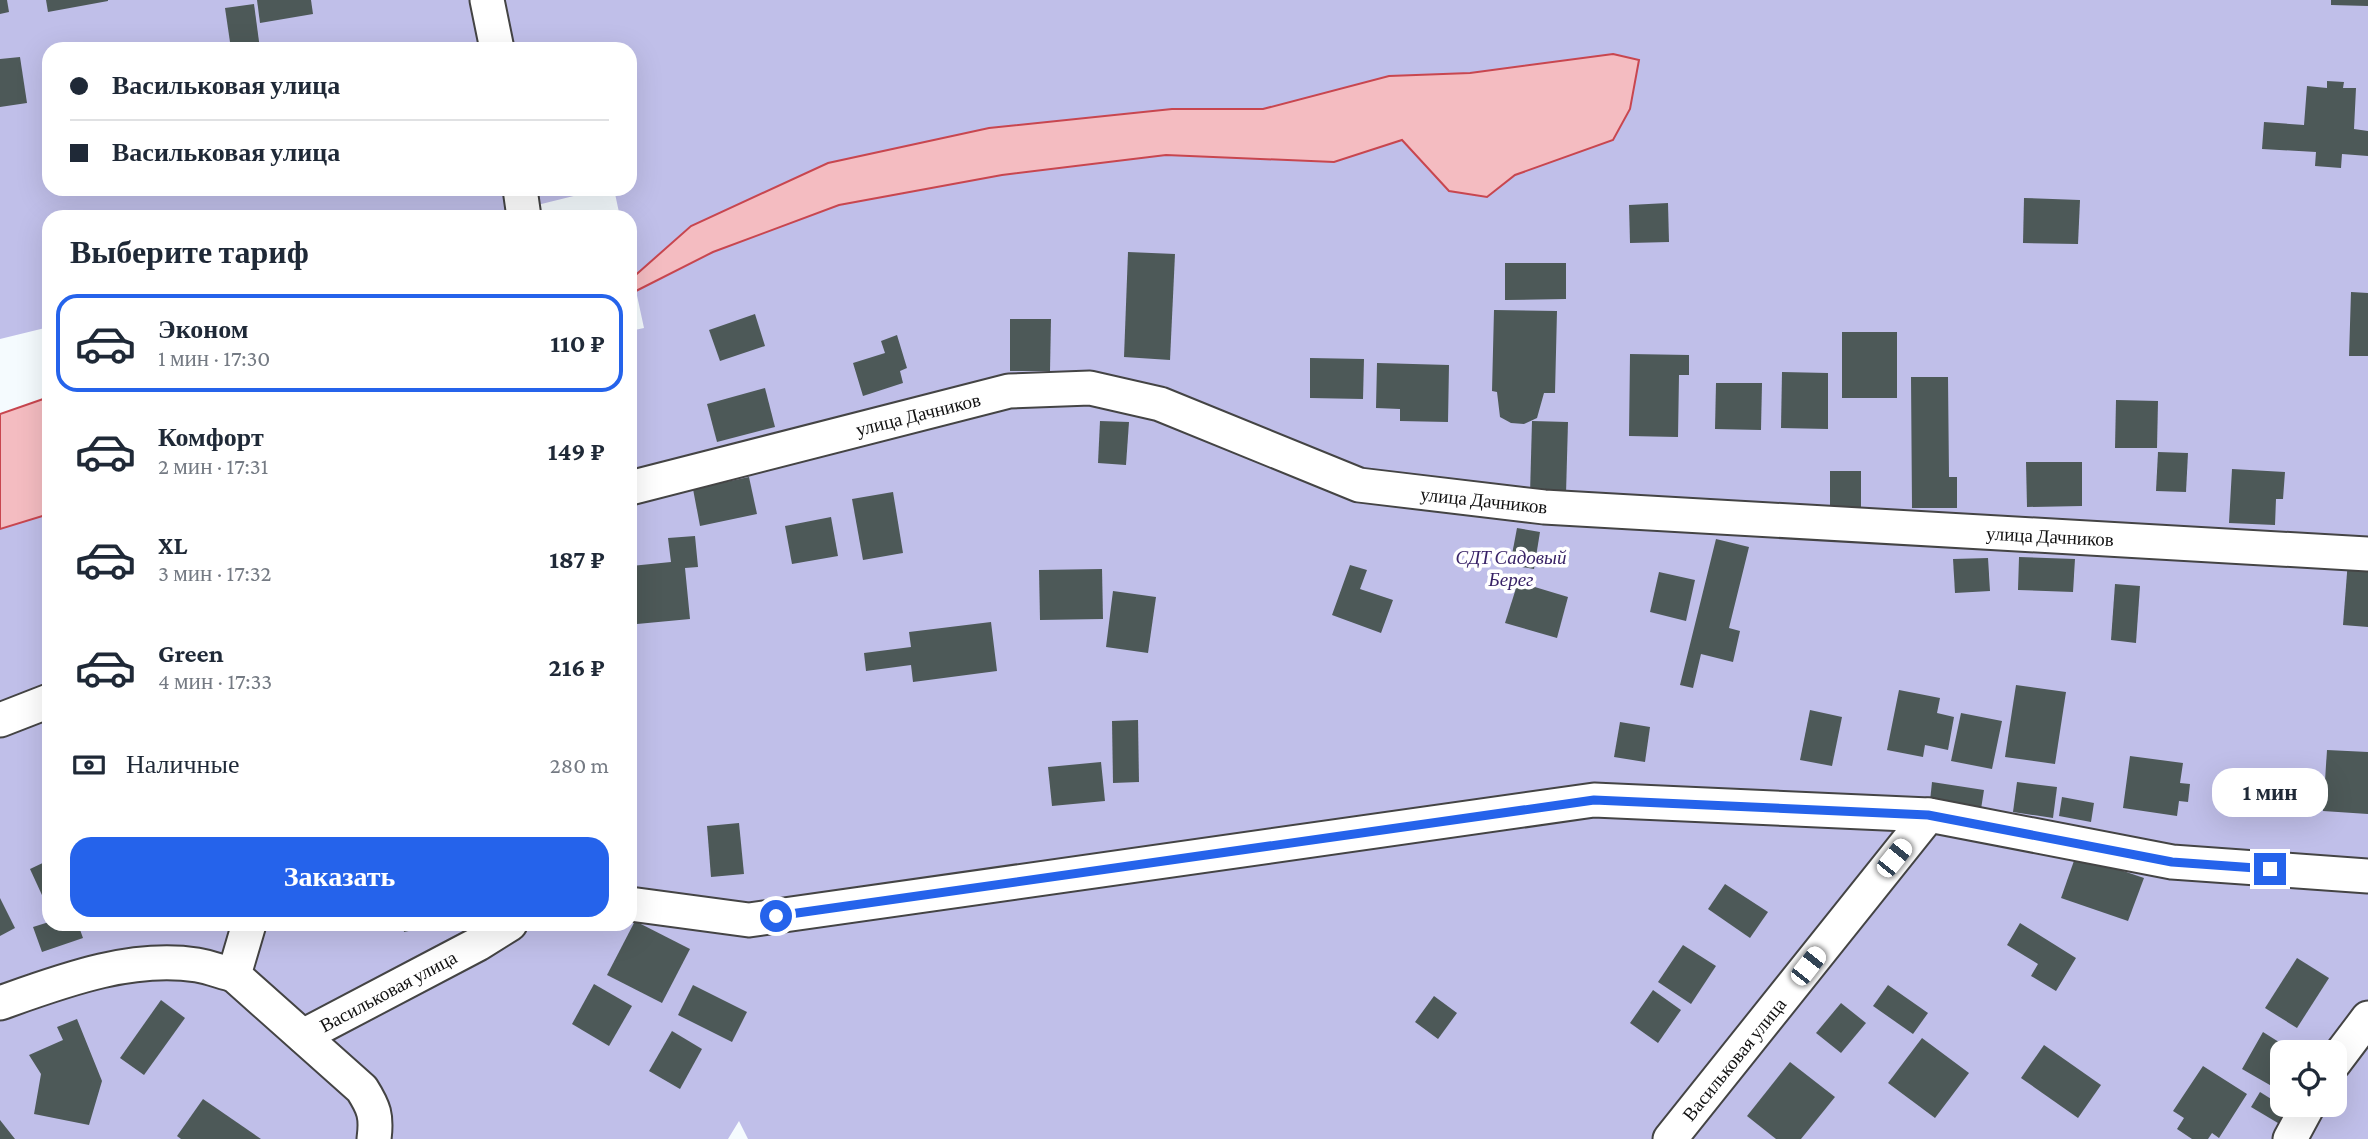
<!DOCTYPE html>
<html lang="ru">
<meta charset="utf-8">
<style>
body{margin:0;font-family:"Crimson Pro",serif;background:#f2f2f3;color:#1f2937;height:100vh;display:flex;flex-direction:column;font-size:26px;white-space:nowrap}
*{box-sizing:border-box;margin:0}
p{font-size:23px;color:#747a83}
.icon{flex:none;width:38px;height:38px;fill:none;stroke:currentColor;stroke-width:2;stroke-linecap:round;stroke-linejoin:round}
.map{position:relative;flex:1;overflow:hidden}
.panel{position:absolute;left:42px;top:210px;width:595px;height:721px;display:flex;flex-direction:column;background:#fff;border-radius:21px;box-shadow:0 7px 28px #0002}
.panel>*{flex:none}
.top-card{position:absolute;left:42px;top:42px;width:595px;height:154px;border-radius:21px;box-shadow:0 7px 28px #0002;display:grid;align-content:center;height:154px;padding:0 28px;background:#fff}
.fabs{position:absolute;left:2270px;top:1040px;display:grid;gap:14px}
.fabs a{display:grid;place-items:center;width:77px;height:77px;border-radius:14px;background:#fff;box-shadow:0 7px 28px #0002;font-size:35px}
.end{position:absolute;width:32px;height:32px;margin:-16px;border:9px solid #2563eb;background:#fff;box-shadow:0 0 0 4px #fff}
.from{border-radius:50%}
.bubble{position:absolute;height:49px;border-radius:21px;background:#fff;box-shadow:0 7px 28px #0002;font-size:23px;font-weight:700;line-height:49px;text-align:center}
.car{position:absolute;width:21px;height:42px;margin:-21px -10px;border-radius:9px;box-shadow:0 0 5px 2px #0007;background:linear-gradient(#fff 24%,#345 0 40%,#fff 0 76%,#345 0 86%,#fff 0)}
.top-card b{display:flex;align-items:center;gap:24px;height:66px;font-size:26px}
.top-card b+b{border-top:2px solid #e0e1e3}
.top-card i{width:18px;height:18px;background:#1f2937}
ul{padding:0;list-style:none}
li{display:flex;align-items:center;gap:21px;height:98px;margin:0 14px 10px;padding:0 14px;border:4px solid transparent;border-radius:21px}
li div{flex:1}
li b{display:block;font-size:26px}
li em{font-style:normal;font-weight:700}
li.on{border-color:#2563eb}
li>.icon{width:63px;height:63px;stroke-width:1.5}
h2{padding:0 28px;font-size:32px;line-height:84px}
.pay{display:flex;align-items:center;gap:18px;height:77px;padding:0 28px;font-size:26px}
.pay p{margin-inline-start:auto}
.cta{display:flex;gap:14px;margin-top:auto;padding:14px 28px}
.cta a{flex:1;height:80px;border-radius:21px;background:#2563eb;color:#fff;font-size:28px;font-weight:700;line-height:80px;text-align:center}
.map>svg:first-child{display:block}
</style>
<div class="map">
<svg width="2368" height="1139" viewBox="0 0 2368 1139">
<rect width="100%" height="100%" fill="#f5fbfe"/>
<path fill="#c0bfe9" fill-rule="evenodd" d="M0,0H2368V1139H748L739,1121L728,1139H0V529L49,514V924H630V331L644,328L630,263V217H620L614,189H630V49H49V189H602L489,217H49V327L0,339ZM2282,1052H2334V1104H2282Z"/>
<g fill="#f4bcc1" stroke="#c8464f" stroke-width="2">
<path d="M1613,54L1639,60L1630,109L1613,140L1515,175L1487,197L1449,191L1402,140L1334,162L1166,155L1002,175L839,205L713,252L630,294V280L691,226L828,163L989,128L1172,109H1263L1389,76L1470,73Z"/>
<path d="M49,397V514L0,529V414Z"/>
</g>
<g fill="#4d5958">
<path d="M0,0H7L9,12L0,14Z"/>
<path d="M46,0H108V1L48,12Z"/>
<path d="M257,0H311L313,14L260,23Z"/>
<path d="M2331,0H2368V6L2331,5Z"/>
<path d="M254,4L260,49H231L225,8Z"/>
<path d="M20,57L27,103L0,107V59Z"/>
<path d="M2327,81L2344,82L2343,88H2356L2354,129L2368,131V156L2342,154L2341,168L2315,166L2316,152L2262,149L2264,122L2304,125L2307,86L2327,88Z"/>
<path d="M2024,198L2080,200L2078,244L2023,243Z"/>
<path d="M1668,203L1669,242L1630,243L1629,205Z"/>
<path d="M1128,252L1175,254L1170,360L1124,357Z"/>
<path d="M1505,263H1566V299L1505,300Z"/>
<path d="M2351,292L2368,293V356H2349Z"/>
<path d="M1494,310L1557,311L1555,393H1544L1537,418L1524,424L1511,423L1500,417L1497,392L1492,391Z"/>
<path d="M755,314L765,346L720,361L709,330Z"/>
<path d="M1010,319H1051L1050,371H1010Z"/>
<rect x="1842" y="332" width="55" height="66"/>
<path d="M897,335L907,368L900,371L903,383L863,396L853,363L885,353L881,341Z"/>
<path d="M1630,354L1689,355V375H1679L1678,437L1629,436Z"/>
<path d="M1310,358L1364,359L1363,399L1310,398Z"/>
<path d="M1377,363L1449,365L1448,422L1400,421V409L1376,408Z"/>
<path d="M1782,372L1828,373V429L1781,428Z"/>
<path d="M1911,377H1948L1949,477H1957V508H1912Z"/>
<path d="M1716,383H1762L1761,430L1715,429Z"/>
<path d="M765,388L775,427L717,442L707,404Z"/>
<path d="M2116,400L2158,401L2157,448H2115Z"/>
<path d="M1100,421L1129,422L1126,465L1098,463Z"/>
<path d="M1532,421L1568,422L1566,494H1530Z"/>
<path d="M2158,452L2188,453L2186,492L2156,491Z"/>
<path d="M2026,462H2082V506L2027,507Z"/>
<path d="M2232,469L2285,472L2283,499H2276L2275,525L2229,523Z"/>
<rect x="1830" y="471" width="31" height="39"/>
<path d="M749,477L757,514L700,526L693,489Z"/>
<path d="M893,492L903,553L863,560L852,499Z"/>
<path d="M831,517L838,556L792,564L785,526Z"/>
<path d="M1517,528L1540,532L1534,569L1510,565Z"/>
<path d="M695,536L698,567L685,568L690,619L637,624L631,566L671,562L668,538Z"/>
<path d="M1716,539L1749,547L1729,628L1740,631L1733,662L1701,654L1693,688L1680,685Z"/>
<path d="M2019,557L2075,559L2073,592L2018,590Z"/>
<path d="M1988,558L1990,591L1955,593L1953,559Z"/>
<path d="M2348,560L2368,562V627L2343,625Z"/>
<path d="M1350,565L1367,570L1360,589L1393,600L1381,633L1332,615Z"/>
<path d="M1102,569L1103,619L1040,620L1039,570Z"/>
<path d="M1659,572L1695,580L1686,621L1650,612Z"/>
<path d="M1518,582L1568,597L1557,638L1505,623Z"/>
<path d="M2115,584L2140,586L2136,643L2111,640Z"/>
<path d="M1113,591L1156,597L1148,653L1106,647Z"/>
<path d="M991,622L997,671L913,682L911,665L866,671L864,653L911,647L909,632Z"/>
<path d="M2016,685L2066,692L2055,764L2005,757Z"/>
<path d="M1899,690L1940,698L1937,713L1954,717L1948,750L1925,745L1923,757L1887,750Z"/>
<path d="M1810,710L1842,717L1832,766L1800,760Z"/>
<path d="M1961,713L2002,721L1992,769L1951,761Z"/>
<path d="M1138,720L1139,782L1113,783L1112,721Z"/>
<path d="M1620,722L1650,727L1645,762L1614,757Z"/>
<path d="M2327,750L2368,752V814L2323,811Z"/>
<path d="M2130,756L2183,763L2180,783L2190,784L2188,802L2179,801L2177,816L2123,808Z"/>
<path d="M1101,762L1105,801L1052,806L1048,767Z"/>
<path d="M1932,782L1984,790L1981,809L1930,801Z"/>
<path d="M2017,782L2057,787L2053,818L2013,812Z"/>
<path d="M2062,797L2094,803L2091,822L2059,816Z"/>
<path d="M739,823L744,874L711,877L707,826Z"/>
<path d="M2076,855L2144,878L2128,921L2061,898Z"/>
<path d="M49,860V905L47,906L30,869Z"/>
<path d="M1725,884L1768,912L1750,938L1708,909Z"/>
<path d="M0,898L15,928L0,936Z"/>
<path d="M635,921L690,949L662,1003L607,975Z"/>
<path d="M49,922V924H78L83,938L42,952L33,927Z"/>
<path d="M2020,923L2076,958L2056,991L2031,976L2038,964L2007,945Z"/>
<path d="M403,924H436V925L404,932Z"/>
<path d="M1683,945L1716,966L1691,1004L1658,982Z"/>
<path d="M2297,958L2329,978L2297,1028L2265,1008Z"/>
<path d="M594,984L632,1006L609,1046L572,1024Z"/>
<path d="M693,985L747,1012L732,1042L678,1015Z"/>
<path d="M1888,985L1928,1013L1913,1034L1873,1006Z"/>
<path d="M1653,990L1681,1010L1658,1043L1630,1023Z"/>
<path d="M1434,996L1457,1013L1438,1039L1415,1022Z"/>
<path d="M161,1000L185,1018L144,1075L120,1058Z"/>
<path d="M1841,1003L1866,1023L1841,1053L1816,1033Z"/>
<path d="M77,1019L102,1081L89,1125L34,1114L41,1074L29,1055L63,1040L57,1027Z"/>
<path d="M672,1031L702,1049L680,1089L649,1071Z"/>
<path d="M2263,1032L2295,1052H2282V1092L2242,1069Z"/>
<path d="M1922,1038L1969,1073L1935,1118L1888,1083Z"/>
<path d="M2044,1045L2101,1085L2078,1118L2021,1078Z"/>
<path d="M1790,1062L1835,1097L1801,1139H1776L1747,1116Z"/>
<path d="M2203,1066L2247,1094L2219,1138L2212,1133L2208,1139H2192L2177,1129L2184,1118L2173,1111Z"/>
<path d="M2260,1092L2292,1112L2283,1126L2251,1107Z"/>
<path d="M203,1099L261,1139H181L177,1136Z"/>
<path d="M0,1120L15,1139H0Z"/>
</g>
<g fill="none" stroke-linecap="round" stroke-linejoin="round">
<g stroke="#444" stroke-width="37">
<g id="street">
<path d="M487,0L497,49"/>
<path d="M520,189L524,217"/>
<path d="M630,488L1009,391L1090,388L1160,404L1359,485L1544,507L2368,554"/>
<path d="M0,720L49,701"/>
<path d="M630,904L749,920L1594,800L1929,815L2172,862L2368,876"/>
<path d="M249,924L234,975L362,1089C374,1108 377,1116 374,1139"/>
<path d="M0,1003C62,981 130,955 197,965C209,967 222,972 234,975"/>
<path d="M303,1036L478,944L510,924"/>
<path d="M2334,1063L2368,1018"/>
<path d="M1670,1139L1929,815"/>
<path d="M2290,1139L2309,1104"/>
</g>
</g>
<use href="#street" stroke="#fff" stroke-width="33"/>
</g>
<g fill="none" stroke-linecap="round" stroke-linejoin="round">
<path stroke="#2563eb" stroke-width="9" d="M776,916L1594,800L1928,815L2172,862L2270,869"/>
</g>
<g text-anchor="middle" stroke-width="7" stroke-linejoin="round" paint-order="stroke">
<g font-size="19" fill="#111" stroke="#fff">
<text transform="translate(918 414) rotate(-14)" y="7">улица Дачников</text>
<text transform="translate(1484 500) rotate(6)" y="7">улица Дачников</text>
<text transform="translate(2050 536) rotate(3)" y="7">улица Дачников</text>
<text transform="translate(388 991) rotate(-28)" y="7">Васильковая улица</text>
<text transform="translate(1734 1059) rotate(-51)" y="7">Васильковая улица</text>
</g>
<g font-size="19" font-style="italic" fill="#392367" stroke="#fff">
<text x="1511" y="564">СДТ Садовый<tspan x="1511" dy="22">Берег</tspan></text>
</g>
</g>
</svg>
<div class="fabs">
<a><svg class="icon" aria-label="locate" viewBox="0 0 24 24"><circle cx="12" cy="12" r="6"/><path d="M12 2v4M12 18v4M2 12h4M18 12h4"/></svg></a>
</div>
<i class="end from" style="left:776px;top:916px"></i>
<i class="end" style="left:2270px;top:869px"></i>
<div class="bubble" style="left:2212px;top:768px;width:116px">1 мин</div>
<i class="car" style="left:1894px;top:858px;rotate:39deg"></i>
<i class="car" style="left:1808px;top:966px;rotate:38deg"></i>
<div class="top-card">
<b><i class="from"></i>Васильковая улица</b>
<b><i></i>Васильковая улица</b>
</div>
<section class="panel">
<h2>Выберите тариф</h2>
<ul>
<li class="on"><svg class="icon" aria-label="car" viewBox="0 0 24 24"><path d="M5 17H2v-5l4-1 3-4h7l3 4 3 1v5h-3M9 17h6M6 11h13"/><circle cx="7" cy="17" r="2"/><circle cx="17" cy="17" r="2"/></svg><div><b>Эконом</b><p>1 мин · 17:30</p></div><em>110 ₽</em></li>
<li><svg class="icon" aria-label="car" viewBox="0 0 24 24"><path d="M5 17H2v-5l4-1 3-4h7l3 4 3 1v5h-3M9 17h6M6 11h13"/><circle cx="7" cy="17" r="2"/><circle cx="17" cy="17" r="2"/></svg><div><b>Комфорт</b><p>2 мин · 17:31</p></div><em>149 ₽</em></li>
<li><svg class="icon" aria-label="car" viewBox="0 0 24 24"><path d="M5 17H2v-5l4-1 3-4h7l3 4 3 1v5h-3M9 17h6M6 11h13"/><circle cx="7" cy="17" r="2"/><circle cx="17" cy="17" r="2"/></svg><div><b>XL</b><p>3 мин · 17:32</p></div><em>187 ₽</em></li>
<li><svg class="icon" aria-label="car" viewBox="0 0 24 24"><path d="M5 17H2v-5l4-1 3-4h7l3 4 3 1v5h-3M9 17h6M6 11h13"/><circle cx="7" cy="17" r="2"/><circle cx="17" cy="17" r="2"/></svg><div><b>Green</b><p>4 мин · 17:33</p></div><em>216 ₽</em></li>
</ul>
<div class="pay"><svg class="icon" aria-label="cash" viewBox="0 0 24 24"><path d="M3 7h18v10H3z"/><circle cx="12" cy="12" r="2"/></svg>Наличные<p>280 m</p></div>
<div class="cta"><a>Заказать</a></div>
</section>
</div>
